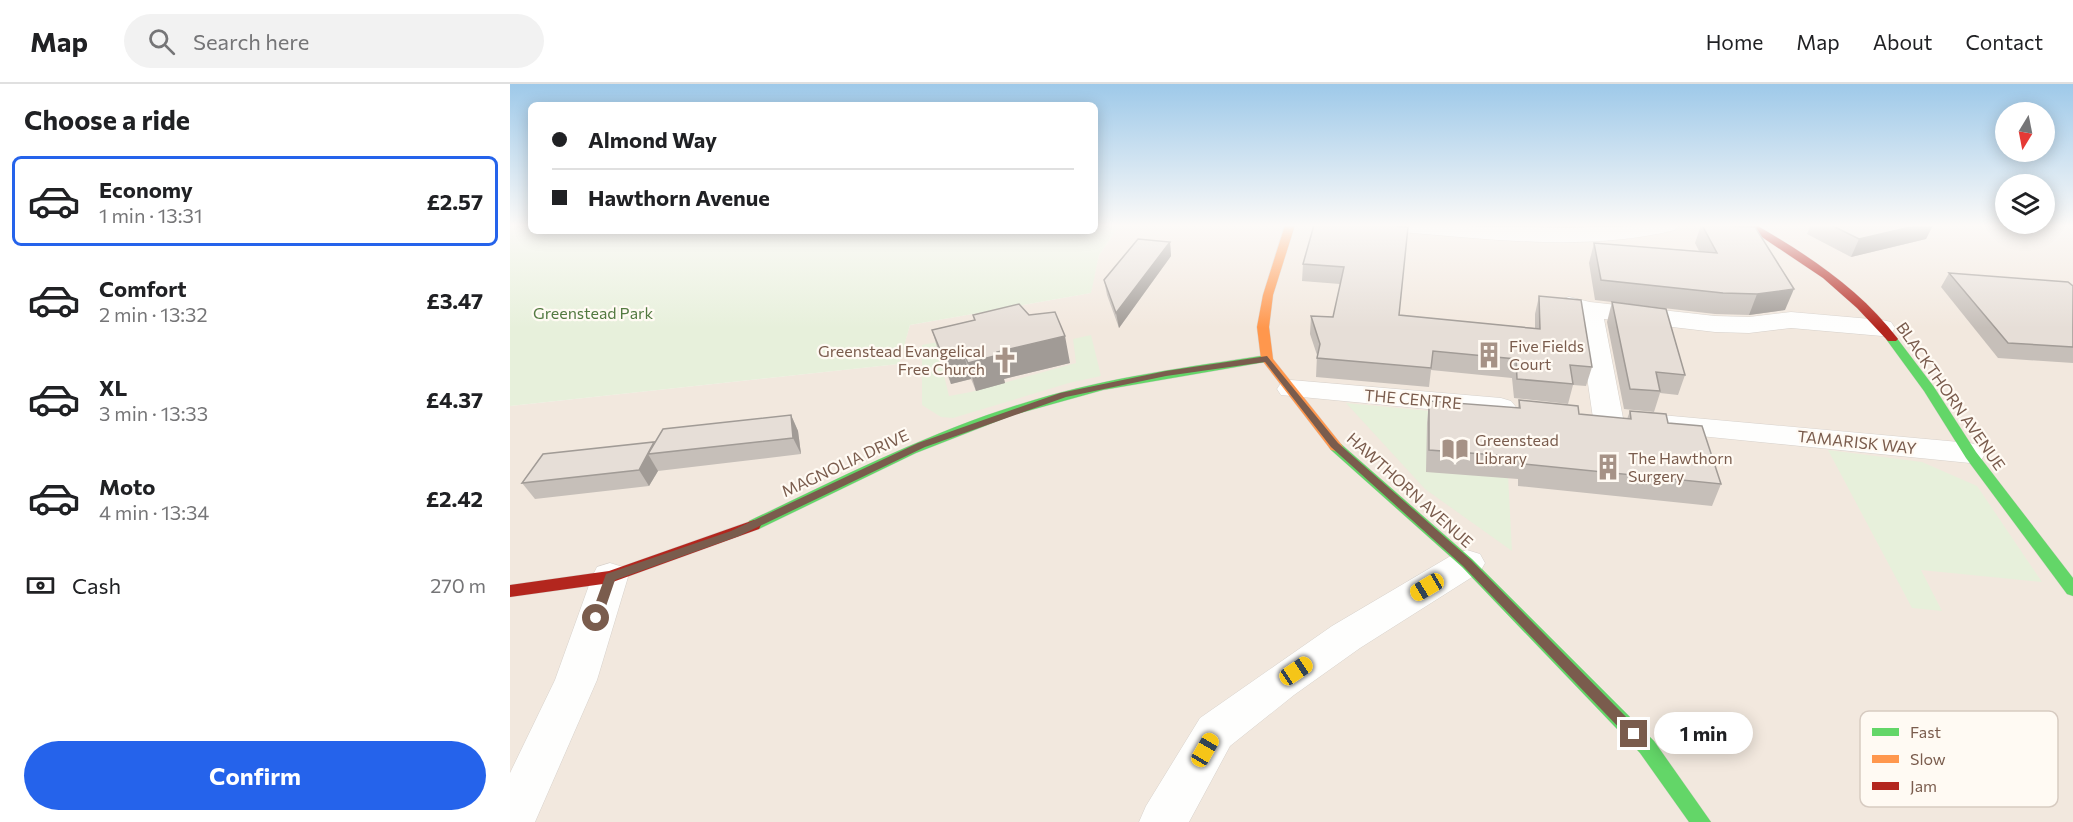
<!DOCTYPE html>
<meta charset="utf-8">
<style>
body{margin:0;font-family:Commissioner,sans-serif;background:#f2f2f2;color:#202124;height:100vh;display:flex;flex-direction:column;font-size:22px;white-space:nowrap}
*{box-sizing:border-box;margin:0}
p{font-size:20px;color:#757577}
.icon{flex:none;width:33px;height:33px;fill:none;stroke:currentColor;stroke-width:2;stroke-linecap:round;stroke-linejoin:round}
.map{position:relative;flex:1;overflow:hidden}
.drawer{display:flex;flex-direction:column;background:#fff;width:510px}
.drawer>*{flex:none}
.guide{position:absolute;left:18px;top:18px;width:570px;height:132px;border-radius:9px;box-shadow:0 3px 15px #0003;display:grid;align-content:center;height:132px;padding:0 24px;background:#fff}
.needle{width:39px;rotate:190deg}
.tools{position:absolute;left:1485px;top:18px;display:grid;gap:12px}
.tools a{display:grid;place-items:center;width:60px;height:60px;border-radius:50%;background:#fff;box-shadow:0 3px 15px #0003;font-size:30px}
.end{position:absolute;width:27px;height:27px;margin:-14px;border:8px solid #7a5c4d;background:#fff;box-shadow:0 0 0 3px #fff}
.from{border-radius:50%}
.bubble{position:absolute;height:42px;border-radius:21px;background:#fff;box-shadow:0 3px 15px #0003;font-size:20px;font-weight:700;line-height:42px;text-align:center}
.car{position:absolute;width:18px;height:36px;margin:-18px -9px;border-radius:8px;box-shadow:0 0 4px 2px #0007;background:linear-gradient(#f5c518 24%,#345 0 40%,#f5c518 0 76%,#345 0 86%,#f5c518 0)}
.guide b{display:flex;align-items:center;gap:21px;height:57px;font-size:22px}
.guide b+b{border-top:2px solid #e0e0e0}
.guide i{width:15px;height:15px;background:#202124}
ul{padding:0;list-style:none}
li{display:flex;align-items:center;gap:18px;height:90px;margin:0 12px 9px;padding:0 12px;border:3px solid transparent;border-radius:9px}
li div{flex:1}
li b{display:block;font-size:22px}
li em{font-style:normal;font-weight:700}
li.active{border-color:#2563eb}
li>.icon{width:54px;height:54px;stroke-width:1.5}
h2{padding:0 24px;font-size:27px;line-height:72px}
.pay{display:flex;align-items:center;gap:15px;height:66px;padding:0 24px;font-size:22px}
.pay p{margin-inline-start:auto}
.primary-button{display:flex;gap:12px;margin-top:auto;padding:12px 24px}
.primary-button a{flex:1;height:69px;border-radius:36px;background:#2563eb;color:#fff;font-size:24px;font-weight:700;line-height:69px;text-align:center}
header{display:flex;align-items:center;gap:36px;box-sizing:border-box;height:84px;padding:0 30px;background:#fff;border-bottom:2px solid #e0e0e0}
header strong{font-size:28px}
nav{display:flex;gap:33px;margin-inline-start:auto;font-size:21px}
.search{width:420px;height:54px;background:#f2f2f2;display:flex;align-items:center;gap:15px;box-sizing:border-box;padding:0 21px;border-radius:33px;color:#757577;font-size:22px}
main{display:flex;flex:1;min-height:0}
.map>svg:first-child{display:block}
</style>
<header>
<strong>Map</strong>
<div class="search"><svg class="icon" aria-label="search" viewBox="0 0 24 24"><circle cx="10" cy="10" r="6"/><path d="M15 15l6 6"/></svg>Search here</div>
<nav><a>Home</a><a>Map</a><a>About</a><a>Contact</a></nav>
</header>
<main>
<section class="drawer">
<h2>Choose a ride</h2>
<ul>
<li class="active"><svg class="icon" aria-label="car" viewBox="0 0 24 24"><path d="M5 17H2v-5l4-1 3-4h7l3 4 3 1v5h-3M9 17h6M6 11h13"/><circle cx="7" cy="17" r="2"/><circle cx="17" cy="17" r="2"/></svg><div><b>Economy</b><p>1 min · 13:31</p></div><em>£2.57</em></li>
<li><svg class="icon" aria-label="car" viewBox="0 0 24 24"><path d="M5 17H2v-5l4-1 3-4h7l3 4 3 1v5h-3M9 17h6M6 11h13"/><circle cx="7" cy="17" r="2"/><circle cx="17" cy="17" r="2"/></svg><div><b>Comfort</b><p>2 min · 13:32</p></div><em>£3.47</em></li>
<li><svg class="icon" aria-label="car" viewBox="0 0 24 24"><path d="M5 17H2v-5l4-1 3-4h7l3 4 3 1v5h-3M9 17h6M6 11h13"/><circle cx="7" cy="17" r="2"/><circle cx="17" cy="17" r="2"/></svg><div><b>XL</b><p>3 min · 13:33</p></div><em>£4.37</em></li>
<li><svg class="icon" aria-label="car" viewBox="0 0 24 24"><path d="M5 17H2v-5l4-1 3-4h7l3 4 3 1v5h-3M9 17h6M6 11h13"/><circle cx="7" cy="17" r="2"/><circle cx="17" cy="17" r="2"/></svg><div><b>Moto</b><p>4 min · 13:34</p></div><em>£2.42</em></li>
</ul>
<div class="pay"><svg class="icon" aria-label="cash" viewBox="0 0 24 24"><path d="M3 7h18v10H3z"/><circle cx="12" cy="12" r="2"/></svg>Cash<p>270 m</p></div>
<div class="primary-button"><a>Confirm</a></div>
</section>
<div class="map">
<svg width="1563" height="738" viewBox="0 0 1563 738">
<rect width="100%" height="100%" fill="#f9f5f0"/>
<path fill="#f2e8de" d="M610,141H1563V738H0V322L388,280L400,241L580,209L589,171Z"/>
<g fill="#e7f0db">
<path d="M0,141H21V147H585V141H610L589,171L581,209L400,241L389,280L0,322Z"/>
<path d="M581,251L591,292L559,299L443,334L431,333L412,321V261L454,253L457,263L429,271L439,312L461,308L566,279L563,255Z"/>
<path d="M836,319L995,334L1002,467L915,405Z"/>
<path d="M1318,366L1412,378L1467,402L1532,498L1411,486L1432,527L1402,524Z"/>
</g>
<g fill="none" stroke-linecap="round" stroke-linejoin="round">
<g stroke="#d7d1cb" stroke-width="1">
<g id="street">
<path d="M879,141L1057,144L1168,141L1165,146C1076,168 980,155 890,148L882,146Z"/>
<path d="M1059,213L1080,218L1205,232L1239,233L1281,228L1372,236L1381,238L1385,244L1381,250L1372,252L1281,244L1239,249L1205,248L1094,235L1113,334L1109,340L1098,343L1087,340L1083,334L1068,231L1050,226L1046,221L1050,216Z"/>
<path d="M781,296L991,314L1001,317L1006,323L1001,329L991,332L771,311L767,305L771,299Z"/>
<path d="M1151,331L1460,359L1471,362L1476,369L1471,376L1460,379L1140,347L1136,340L1140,333Z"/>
<path d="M957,466L970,470L975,479L970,488L850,564L784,611L720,662L679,738H629L636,722L690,634L822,542L944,470Z"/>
<path d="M100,479L113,483L118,493L87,596L25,738H0V689L45,596L82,493L87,483Z"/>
</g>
</g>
<g stroke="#d9d2cb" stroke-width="1">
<g id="fast">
<path d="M1382,252L1386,253L1424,303L1466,368L1563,494V512L1557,510L1456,374L1414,307L1376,255Z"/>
<path d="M757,271L763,275L761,277L593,306L503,331L406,369L249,445H239L237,441L239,437C332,393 425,345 524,316C600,293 679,283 757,271Z"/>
<path d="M826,359L831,360L962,475L1144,657L1201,738H1179L1130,669L952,483L821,366L819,363Z"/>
</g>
</g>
<g stroke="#d9d2cb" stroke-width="1">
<path id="slow" d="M775,141H785L763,211L759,243L763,275L831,360L833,363L826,367L821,366L751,275L747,243L753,211Z"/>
</g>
<g stroke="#d9d2cb" stroke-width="1">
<g id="jam">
<path d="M1234,141H1246C1298,171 1351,206 1388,255L1386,257H1378L1347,224L1313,194Z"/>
<path d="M244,436L249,437L251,441L249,445L100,499L0,513V501L99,487Z"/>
</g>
</g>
<use href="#street" fill="#fefefd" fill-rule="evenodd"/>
<use href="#fast" fill="#63d668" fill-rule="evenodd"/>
<use href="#slow" fill="#ff974d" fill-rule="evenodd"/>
<use href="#jam" fill="#b3261e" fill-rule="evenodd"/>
</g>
<g fill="#c6bfb9">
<path d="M804,141L889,231L1025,244V230L1029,212L1082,283L1076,302L1063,301L1058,320L1004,314L1002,294L921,286L919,303L806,293L807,271L800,250L801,232L823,233L830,200L792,197L793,180Z"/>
<path d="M1191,141H1212L1275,226L1239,231L1205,230L1085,216L1079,179L1084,159L1189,167L1185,159Z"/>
<path d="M1301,141H1423L1416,155L1341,173L1297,150Z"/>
<path d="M660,158L661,172L609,244L597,211L594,196Z"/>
<path d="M1439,189L1563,202V279L1488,274L1431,203Z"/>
<path d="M1102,218L1175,291L1168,311L1150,309L1144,328L1114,325L1097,238Z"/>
<path d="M463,231L560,279L494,295L495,299L466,307L461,295L441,300L430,273L422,246L464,236Z"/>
<path d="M1009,316L1069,330L1117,335L1120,327L1158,339L1211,400L1202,422L1008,402V395L916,388L917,339L919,317L1008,324Z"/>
<path d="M281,331L288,347L291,370L148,387L139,402L25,415L12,399L144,359Z"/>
</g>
<g fill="#a19b96">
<path d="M1409,141H1423L1416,155L1341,173L1349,155Z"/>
<path d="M660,158L661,172L609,244L606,229Z"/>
<path d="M1284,205L1275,226L1239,231L1247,210Z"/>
<path d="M555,252L560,279L494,295L495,299L466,307L458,279L487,268Z"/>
<path d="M453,268L461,295L441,300L433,273Z"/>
<path d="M281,331L288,347L291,370L283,354Z"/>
<path d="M138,370L148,387L139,402L129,386Z"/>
</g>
<g fill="#e6ded7" stroke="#a19b96" stroke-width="1.5">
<path d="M804,141H870L898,143L889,231L1030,245L1029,212L1071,216L1082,283L1060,281L1063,300L1007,295L1006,275L923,267L921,284L807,274L810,260L801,232L823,233L834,183L793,180Z"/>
<path d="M1192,141L1245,143L1284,205L1247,210L1213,209L1091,196L1084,159L1207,169Z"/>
<path d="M1321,141H1409L1349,155Z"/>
<path d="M628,155L660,158L606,229L594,196Z"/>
<path d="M1439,189L1558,198L1563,202V263L1498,259Z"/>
<path d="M1102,218L1156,225L1175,291L1146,288L1150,307L1120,305Z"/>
<path d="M509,220L519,231L545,228L555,252L487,268L488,271L458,279L453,268L433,273L422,246L465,236L463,231Z"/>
<path d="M1009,316L1068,322L1069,330L1121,335L1120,327L1156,330L1158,339L1192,342L1211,400L1013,380V373L919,366V317L1010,324Z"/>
<path d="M281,331L283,354L138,370L153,345Z"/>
<path d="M144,358L129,386L12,399L33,370Z"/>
</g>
<linearGradient id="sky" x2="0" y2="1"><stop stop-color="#9ec9e9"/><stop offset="0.58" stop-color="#fcfaf8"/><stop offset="1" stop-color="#fcfaf8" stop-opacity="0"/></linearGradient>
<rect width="1563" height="244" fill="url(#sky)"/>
<path fill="#7a5c4d" d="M757,272L828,359L961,476L1129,646V654H1119L953,482L821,363L755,278L656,292L556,313L415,363L229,452L105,496L91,537H82L80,534L96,490L221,447L408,359L550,309L656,287Z"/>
<defs>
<g id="building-bare" transform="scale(2.07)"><path d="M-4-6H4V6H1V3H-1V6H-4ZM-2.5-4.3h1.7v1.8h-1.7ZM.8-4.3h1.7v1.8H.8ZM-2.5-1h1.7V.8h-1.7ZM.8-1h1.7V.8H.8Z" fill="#a69286" stroke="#fffaf3" stroke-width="2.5" paint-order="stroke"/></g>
<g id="church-bare" transform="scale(2.07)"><path d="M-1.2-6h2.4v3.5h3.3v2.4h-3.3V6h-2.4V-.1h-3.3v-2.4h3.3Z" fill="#a69286" stroke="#fffaf3" stroke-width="2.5" paint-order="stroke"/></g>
<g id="library-bare" transform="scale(2.07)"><path d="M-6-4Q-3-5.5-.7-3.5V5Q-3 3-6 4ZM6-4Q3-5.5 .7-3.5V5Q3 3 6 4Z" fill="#a69286" stroke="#fffaf3" stroke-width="2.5" paint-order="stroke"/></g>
</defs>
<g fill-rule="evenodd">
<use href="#building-bare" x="979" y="271"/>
<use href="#church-bare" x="495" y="276"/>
<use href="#library-bare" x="945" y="365"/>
<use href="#building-bare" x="1098" y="383"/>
</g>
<g text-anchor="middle" stroke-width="4.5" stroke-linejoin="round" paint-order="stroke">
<g font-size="16" fill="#537a41" stroke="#fffaf3">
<text x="83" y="235">Greenstead Park</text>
</g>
<g font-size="16" fill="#7a5c4d" stroke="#fffaf3" text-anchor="start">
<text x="999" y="268">Five Fields<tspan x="999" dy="18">Court</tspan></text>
<text x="475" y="273" text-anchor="end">Greenstead Evangelical<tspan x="475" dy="18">Free Church</tspan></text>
<text x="965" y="362">Greenstead<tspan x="965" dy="18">Library</tspan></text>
<text x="1118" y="380">The Hawthorn<tspan x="1118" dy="18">Surgery</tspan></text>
</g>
<g font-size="16" fill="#7a5c4d" stroke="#fffaf3">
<text transform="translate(1441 312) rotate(55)" y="6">BLACKTHORN AVENUE</text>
<text transform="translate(903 315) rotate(5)" y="6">THE CENTRE</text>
<text transform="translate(1347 358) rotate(6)" y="6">TAMARISK WAY</text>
<text transform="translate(335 379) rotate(-25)" y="6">MAGNOLIA DRIVE</text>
<text transform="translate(900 406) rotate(42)" y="6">HAWTHORN AVENUE</text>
</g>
</g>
<rect x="1350" y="627" width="198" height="96" rx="9" fill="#fffaf3" stroke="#d7cbc1" stroke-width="1.5"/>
<rect x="1362" y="644" width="27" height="8" fill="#63d668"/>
<rect x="1362" y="671" width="27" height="8" fill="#ff974d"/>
<rect x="1362" y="698" width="27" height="8" fill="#b3261e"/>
<g font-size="16" fill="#7a5c4d">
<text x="1400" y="654">Fast</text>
<text x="1400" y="681">Slow</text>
<text x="1400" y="708">Jam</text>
</g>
</svg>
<div class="tools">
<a><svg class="needle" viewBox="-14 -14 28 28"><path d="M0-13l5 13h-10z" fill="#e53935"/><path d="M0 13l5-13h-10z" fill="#757577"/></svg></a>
<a><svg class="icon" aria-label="layers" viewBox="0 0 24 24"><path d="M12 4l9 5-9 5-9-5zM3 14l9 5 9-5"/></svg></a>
</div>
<i class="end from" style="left:86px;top:534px"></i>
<i class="end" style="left:1124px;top:650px"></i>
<div class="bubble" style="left:1144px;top:628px;width:99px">1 min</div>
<i class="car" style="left:917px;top:503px;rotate:239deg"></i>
<i class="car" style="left:786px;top:587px;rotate:56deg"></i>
<i class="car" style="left:695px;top:666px;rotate:30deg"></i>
<div class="guide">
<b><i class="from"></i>Almond Way</b>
<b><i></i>Hawthorn Avenue</b>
</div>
</div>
</main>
